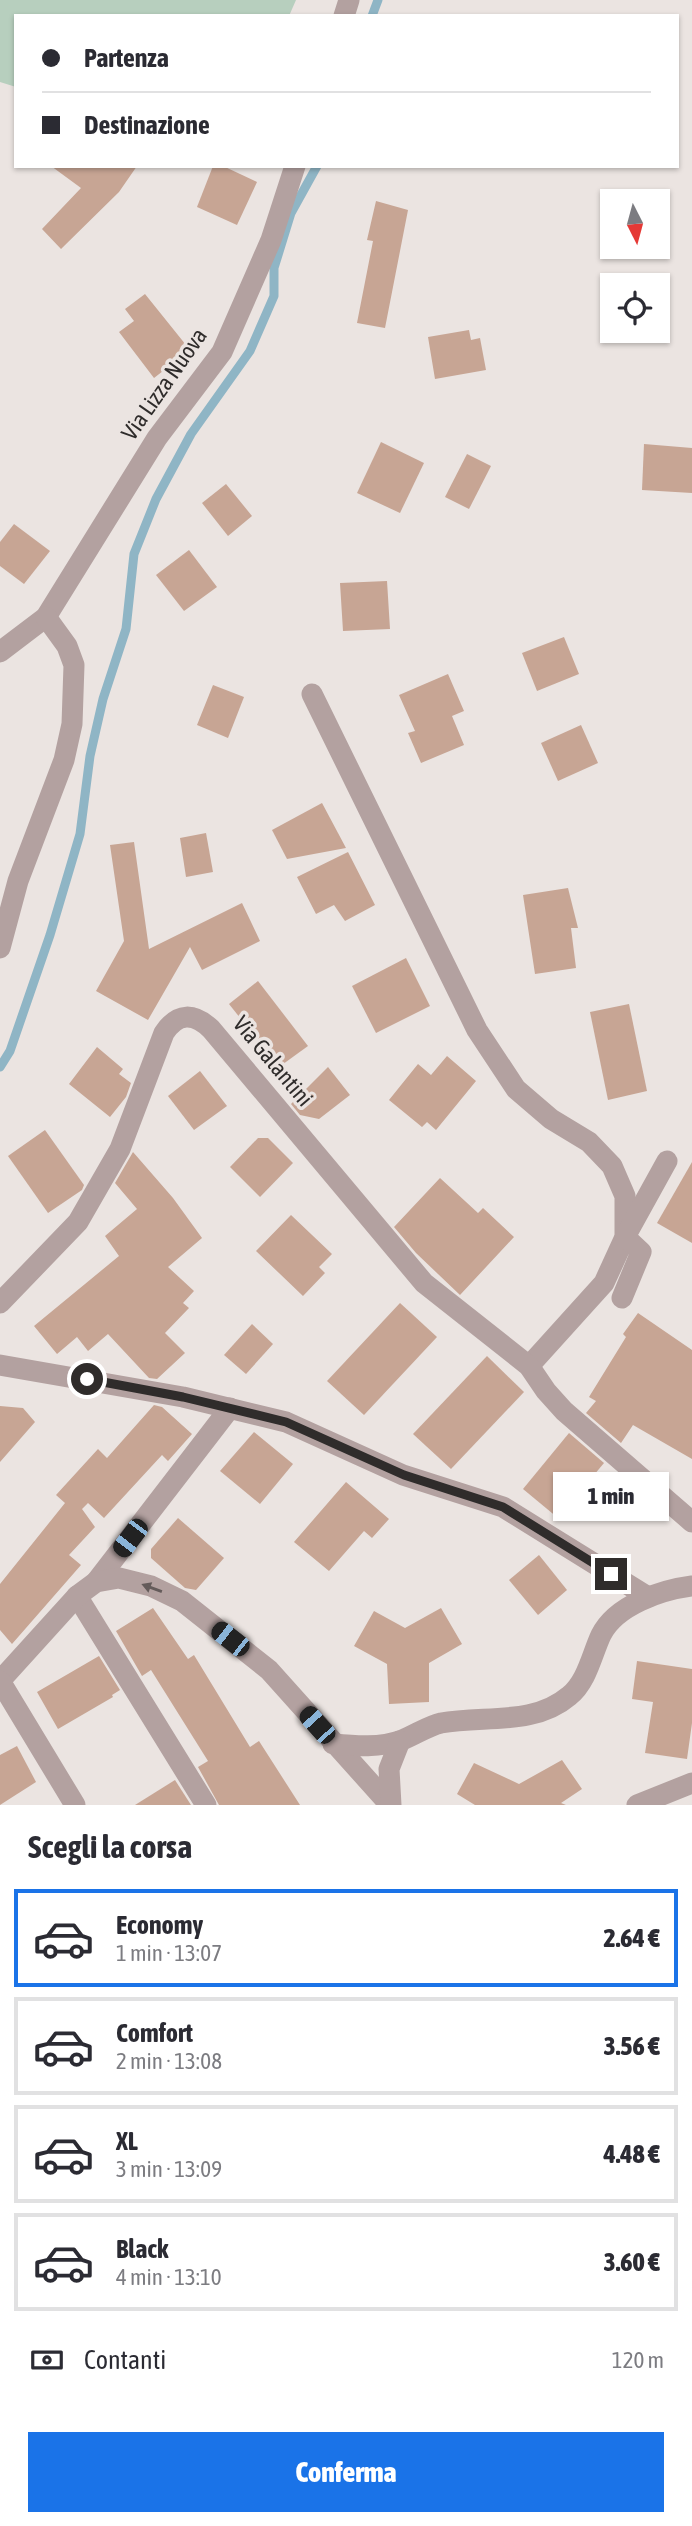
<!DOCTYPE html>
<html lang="it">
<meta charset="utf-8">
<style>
body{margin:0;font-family:"Asap Condensed",sans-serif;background:#f2f2f3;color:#2b2b33;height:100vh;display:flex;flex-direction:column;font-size:26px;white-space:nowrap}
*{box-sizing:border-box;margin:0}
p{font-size:23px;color:#7c7c81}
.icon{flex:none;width:38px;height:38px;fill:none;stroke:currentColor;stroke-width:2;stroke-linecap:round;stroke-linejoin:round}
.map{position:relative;height:1805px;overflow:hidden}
.panel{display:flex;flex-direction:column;background:#fff;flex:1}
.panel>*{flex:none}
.top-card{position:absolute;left:14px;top:14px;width:665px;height:154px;border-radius:0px;box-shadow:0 2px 5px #0004;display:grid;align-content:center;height:154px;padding:0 28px;background:#fff}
.needle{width:46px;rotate:174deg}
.buttons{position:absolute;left:600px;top:189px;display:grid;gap:14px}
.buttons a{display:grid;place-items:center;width:70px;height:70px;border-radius:0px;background:#fff;box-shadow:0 2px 5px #0004;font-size:35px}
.end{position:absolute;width:32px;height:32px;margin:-16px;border:9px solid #2f2c2b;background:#fff;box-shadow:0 0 0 4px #fff}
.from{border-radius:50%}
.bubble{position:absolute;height:49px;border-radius:0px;background:#fff;box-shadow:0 2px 5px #0004;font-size:23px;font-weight:800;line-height:49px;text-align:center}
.car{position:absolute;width:21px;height:42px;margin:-21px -10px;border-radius:9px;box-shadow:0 0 5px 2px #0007;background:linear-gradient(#222 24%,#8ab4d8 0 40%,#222 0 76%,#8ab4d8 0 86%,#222 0)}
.top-card b{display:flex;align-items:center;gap:24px;height:66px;font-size:26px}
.top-card b+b{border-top:2px solid #e1e1e2}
.top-card i{width:18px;height:18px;background:#2b2b33}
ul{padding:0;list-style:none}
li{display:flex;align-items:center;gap:21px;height:98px;margin:0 14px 10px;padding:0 14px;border:4px solid #e1e1e2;border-radius:0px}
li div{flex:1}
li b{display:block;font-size:26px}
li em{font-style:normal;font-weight:800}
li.on{border-color:#1a73e8}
li>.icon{width:63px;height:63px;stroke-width:1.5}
h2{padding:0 28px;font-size:32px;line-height:84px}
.pay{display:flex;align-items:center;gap:18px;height:77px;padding:0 28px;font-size:26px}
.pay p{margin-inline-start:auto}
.action{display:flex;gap:14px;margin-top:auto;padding:14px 28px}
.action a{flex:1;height:80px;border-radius:0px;background:#1a73e8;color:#fff;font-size:28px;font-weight:800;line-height:80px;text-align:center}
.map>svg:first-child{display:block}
</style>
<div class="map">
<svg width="692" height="1805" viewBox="0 0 692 1805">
<rect width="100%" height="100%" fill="#ebe4e1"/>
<path fill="#b7cfbe" d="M0,0H296L289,16H16V87L0,82Z"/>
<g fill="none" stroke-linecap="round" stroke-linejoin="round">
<g stroke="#8fb5c5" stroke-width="9">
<path d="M372,16L378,0"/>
<path d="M0,1067L10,1051L50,935L80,834L90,756L103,699L126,629L134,554L156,499L191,434L250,351L274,296V268L291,213L317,166"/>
</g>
</g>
<g fill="#c7a594">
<path d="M51,166H137L119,192L61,249L42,229L81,188Z"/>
<path d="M213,166H223L257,182L237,225L197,207Z"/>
<path d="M376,201L408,210L385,328L357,323L373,241L367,240Z"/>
<path d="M145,294L190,350L154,378L119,332L134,321L125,309Z"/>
<path d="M469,330L471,340L480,338L486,370L435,379L428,337Z"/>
<path d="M381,442L424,463L400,513L357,493Z"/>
<path d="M644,444L692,448V493L642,490Z"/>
<path d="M467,454L491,466L469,509L445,497Z"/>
<path d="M226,484L252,516L228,536L202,503Z"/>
<path d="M14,524L50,551L24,584L0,566V542Z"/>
<path d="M189,550L217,587L184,611L156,575Z"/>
<path d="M387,581L390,629L343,631L340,583Z"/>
<path d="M564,637L579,674L537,691L522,653Z"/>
<path d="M448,674L464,711L452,716L464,745L421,763L408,733L415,731L399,695Z"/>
<path d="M213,685L244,697L228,738L197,725Z"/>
<path d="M581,725L598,763L558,781L541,743Z"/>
<path d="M322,803L346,848L287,859L272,830Z"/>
<path d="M206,833L213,872L186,877L180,838Z"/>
<path d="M134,842L149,949L242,903L260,941L202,970L190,947L148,1020L96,991L124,941L110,845Z"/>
<path d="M348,852L375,905L345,921L334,905L316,914L297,877Z"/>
<path d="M568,888L578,928H571L576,968L535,974L523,895Z"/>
<path d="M406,958L430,1006L376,1033L352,986Z"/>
<path d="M258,981L308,1046L279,1067L229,1004Z"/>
<path d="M629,1004L647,1091L608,1100L590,1012Z"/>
<path d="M97,1047L123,1069L119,1074L131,1083L126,1097L110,1117L69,1084Z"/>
<path d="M447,1056L476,1081L436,1130L427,1122L422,1127L389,1100L418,1064L431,1075Z"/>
<path d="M328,1067L350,1095L319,1119L300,1115L291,1104Z"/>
<path d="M200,1071L227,1106L194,1130L168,1096Z"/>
<path d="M45,1130L84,1185L82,1190L48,1213L8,1156Z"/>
<path d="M258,1138H268L293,1163L260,1197L230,1167Z"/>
<path d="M133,1152L173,1198L202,1238L168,1267L194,1291L183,1303L189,1308L165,1333L185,1353L157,1379L149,1378L108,1334L88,1351L77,1337L57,1354L34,1326L119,1256L105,1236L137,1209L115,1183Z"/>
<path d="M692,1162V1243L657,1223Z"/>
<path d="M440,1178L478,1213L483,1208L514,1237L460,1295L416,1253L394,1227Z"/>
<path d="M291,1215L332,1254L319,1267L325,1273L303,1296L256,1251Z"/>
<path d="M400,1303L437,1337L364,1415L327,1381Z"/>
<path d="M638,1313L692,1350V1459L633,1425L621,1443L586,1413L596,1401L589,1397L626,1337L623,1334Z"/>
<path d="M252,1324L273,1344L246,1374L224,1355Z"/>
<path d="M487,1356L524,1392L451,1469L413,1434Z"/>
<path d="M154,1405L162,1407L192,1434L168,1461L162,1455L104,1518L88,1503L82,1509L95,1527L69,1555L81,1565L12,1644L0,1630V1584L65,1503L56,1495L98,1449L107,1458Z"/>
<path d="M0,1406L23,1408L35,1422L0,1462Z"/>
<path d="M254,1432L293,1464L260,1504L220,1471Z"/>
<path d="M569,1433L604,1463L558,1518L523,1489Z"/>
<path d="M346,1482L389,1519L372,1538L364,1531L329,1571L294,1542Z"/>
<path d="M178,1518L224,1558L196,1590L185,1588L151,1558V1549Z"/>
<path d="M539,1555L567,1590L538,1615L509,1580Z"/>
<path d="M153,1608L188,1659L194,1655L250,1747L259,1741L300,1805H219L198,1767L208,1761L151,1670L142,1676L116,1631Z"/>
<path d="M441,1608L462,1644L429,1663V1702L389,1704L387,1664L354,1646L374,1611L405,1628Z"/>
<path d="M99,1656L120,1690L112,1695L113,1697L58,1729L37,1692Z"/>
<path d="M637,1661L692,1669V1723L687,1759L645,1753L653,1702L632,1699Z"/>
<path d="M17,1746L36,1782L0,1805V1755Z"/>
<path d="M562,1760L582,1789L561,1803L566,1805H475L457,1794L474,1763L519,1784Z"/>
<path d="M175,1780L191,1805H135Z"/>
</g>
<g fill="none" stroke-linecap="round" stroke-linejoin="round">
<g stroke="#b3a1a0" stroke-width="21">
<path d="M344,16L349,0"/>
<path d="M0,652L46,617L157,438L222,352L271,240L295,166"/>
<path d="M312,694L477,1030L516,1089L551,1119L589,1142L612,1166L625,1196V1237L604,1283L529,1366"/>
<path d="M0,948L18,881L64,760L72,724L74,665L67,646L46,617"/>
<path d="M622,1298L641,1252L625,1237L667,1161"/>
<path d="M0,1303L78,1222L120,1149L164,1033C178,1012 194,1013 211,1029L424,1283L529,1366L546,1391L564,1411L692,1522"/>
<path d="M0,1365L183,1397L286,1422L403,1475L503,1507L648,1597"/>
<path d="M96,1582L230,1408"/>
<path d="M77,1596L206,1805"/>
<path d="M0,1681L77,1596L96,1582L119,1578L151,1586L182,1601L269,1670L390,1805"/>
<path d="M0,1681L75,1805"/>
<path d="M333,1744C356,1746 380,1748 402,1740C415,1735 428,1726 441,1723C484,1715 534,1726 569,1696C587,1682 592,1654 601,1635C616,1605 661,1590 692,1586"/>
<path d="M391,1805L389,1769L400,1741"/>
<path d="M637,1805L692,1783"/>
</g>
</g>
<defs><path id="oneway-solid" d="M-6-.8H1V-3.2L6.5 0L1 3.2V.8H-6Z" transform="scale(1.75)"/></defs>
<use fill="#645b5a" href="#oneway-solid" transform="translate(152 1588) rotate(-160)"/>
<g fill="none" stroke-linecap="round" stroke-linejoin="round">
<path stroke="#2f2c2b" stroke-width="9" d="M87,1379L183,1397L286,1422L404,1475L503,1507L611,1574"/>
</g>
<g text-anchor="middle" stroke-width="7" stroke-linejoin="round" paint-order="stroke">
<g font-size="23" fill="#2f2c2b" stroke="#ebe4e1">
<text transform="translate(164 384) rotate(-55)" y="8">Via Lizza Nuova</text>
<text transform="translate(273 1061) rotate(50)" y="8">Via Galantini</text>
</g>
</g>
</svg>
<div class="buttons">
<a><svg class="needle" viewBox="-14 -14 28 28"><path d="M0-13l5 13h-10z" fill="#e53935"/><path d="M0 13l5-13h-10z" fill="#7c7c81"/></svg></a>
<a><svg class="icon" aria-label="locate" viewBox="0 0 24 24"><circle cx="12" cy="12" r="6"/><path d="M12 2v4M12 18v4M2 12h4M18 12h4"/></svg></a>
</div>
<i class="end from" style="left:87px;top:1379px"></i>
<i class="end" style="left:611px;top:1574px"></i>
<div class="bubble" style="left:553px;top:1472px;width:116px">1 min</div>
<i class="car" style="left:130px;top:1538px;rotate:217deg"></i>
<i class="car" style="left:230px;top:1639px;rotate:308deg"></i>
<i class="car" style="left:317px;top:1725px;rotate:318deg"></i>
<div class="top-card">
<b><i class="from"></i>Partenza</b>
<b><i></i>Destinazione</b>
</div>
</div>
<section class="panel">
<h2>Scegli la corsa</h2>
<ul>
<li class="on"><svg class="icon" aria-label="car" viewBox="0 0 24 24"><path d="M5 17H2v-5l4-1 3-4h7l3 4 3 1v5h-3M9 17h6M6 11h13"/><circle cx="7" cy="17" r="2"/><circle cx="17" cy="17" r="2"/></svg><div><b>Economy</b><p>1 min · 13:07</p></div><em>2.64 €</em></li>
<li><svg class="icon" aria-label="car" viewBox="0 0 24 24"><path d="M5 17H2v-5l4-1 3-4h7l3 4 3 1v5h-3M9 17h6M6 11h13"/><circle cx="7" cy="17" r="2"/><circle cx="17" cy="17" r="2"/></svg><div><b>Comfort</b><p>2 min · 13:08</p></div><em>3.56 €</em></li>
<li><svg class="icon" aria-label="car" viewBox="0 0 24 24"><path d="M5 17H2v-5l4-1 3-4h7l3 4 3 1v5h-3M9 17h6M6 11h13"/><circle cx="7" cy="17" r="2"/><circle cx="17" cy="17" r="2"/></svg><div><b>XL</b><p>3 min · 13:09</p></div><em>4.48 €</em></li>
<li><svg class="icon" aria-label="car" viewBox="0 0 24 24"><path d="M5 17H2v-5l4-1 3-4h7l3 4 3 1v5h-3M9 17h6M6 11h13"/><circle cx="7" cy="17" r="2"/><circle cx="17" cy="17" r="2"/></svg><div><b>Black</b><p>4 min · 13:10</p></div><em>3.60 €</em></li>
</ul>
<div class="pay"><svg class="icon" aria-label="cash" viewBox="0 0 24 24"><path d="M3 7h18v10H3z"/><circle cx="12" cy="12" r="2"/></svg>Contanti<p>120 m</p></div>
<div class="action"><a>Conferma</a></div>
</section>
